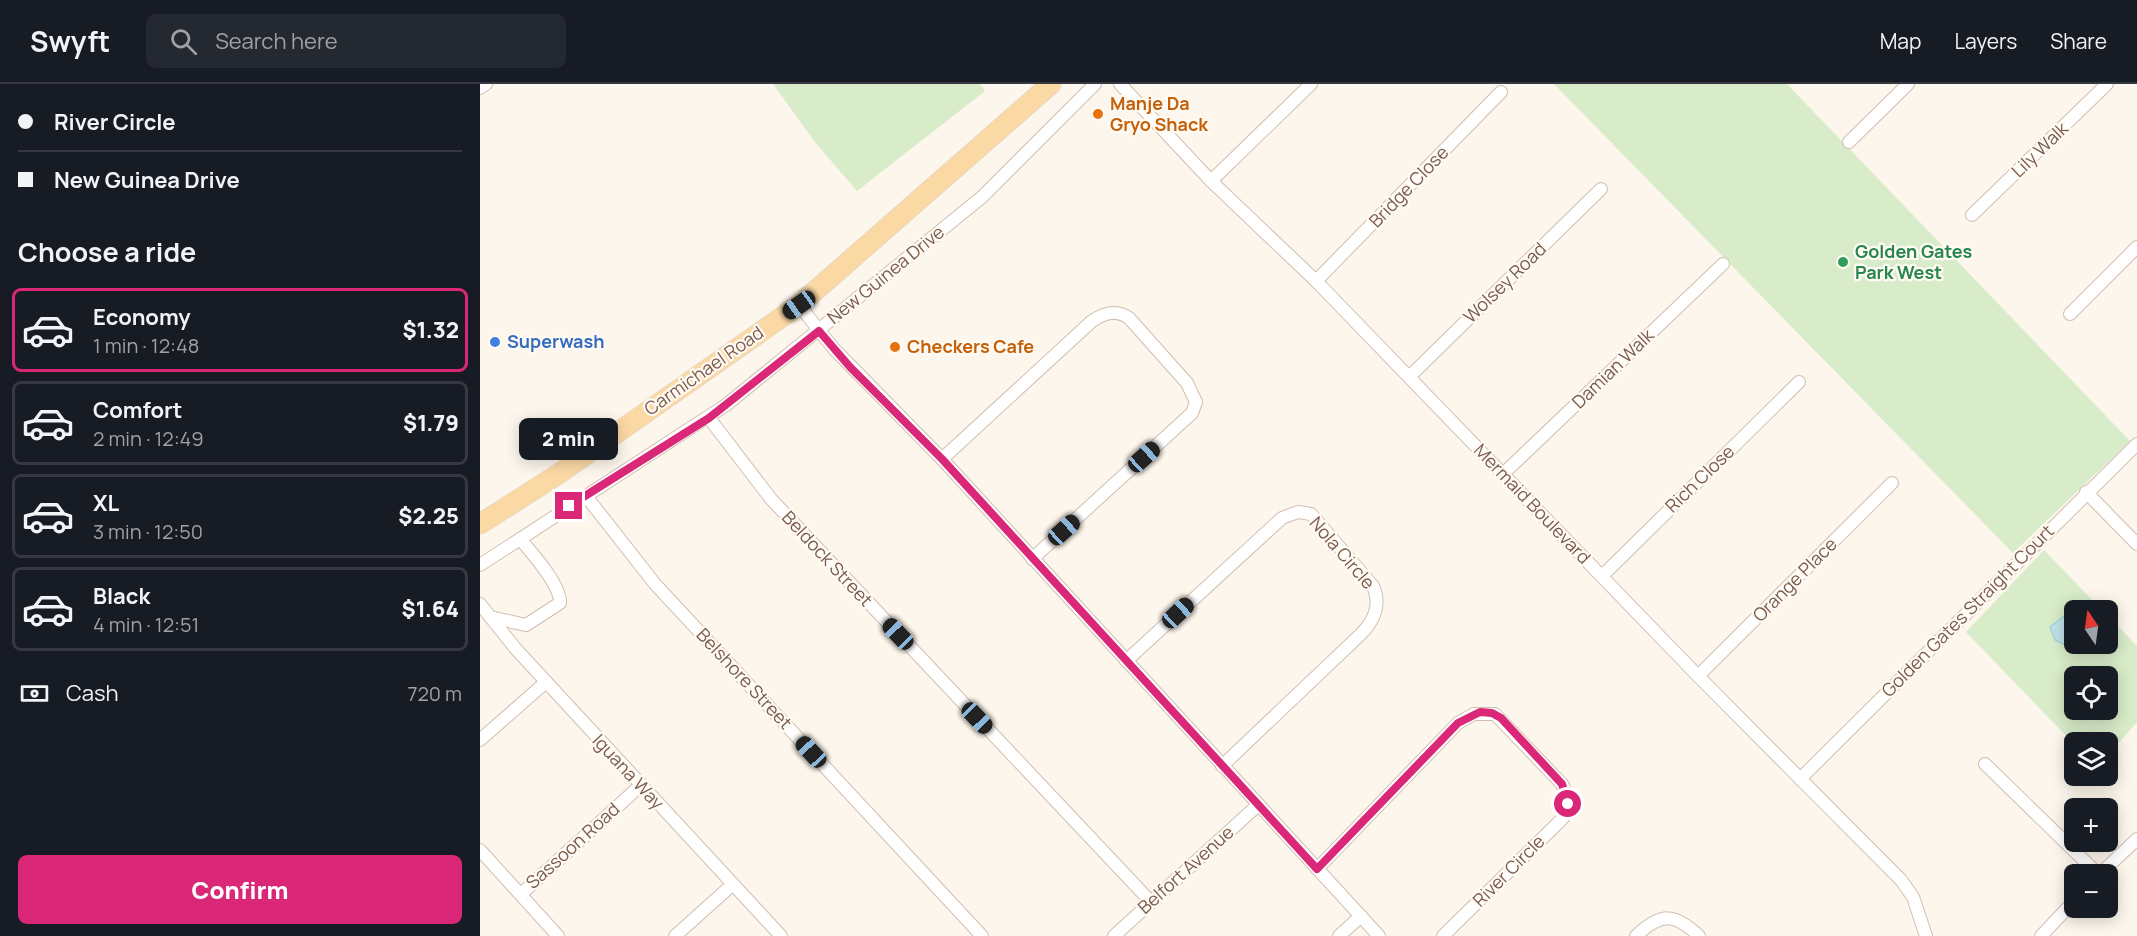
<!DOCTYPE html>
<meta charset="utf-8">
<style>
body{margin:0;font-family:Manrope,sans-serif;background:#242831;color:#f1f3f6;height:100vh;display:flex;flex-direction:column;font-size:22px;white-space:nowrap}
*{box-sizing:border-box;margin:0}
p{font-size:20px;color:#9ea1a6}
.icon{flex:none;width:33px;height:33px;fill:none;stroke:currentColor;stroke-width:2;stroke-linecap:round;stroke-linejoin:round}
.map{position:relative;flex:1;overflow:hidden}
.sheet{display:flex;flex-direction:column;background:#171b24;width:480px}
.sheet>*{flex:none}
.top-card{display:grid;align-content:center;height:132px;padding:0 18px;background:#171b24}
.needle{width:39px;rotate:347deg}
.buttons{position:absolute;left:1584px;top:516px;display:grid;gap:12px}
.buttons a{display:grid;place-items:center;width:54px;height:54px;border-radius:9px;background:#171b24;box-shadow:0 3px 15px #0003;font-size:30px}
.end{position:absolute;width:27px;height:27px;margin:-14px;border:8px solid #db2777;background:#fff;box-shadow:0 0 0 3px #fff}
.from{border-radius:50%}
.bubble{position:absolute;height:42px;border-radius:9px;background:#171b24;box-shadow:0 3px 15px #0003;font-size:20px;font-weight:800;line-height:42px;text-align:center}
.car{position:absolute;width:18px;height:36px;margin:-18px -9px;border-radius:8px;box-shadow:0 0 4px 2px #0007;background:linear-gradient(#222 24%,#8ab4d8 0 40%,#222 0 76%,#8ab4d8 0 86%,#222 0)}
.top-card b{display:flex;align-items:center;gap:21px;height:57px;font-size:22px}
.top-card b+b{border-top:2px solid #363941}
.top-card i{width:15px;height:15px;background:#f1f3f6}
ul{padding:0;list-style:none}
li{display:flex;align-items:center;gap:18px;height:84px;margin:0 12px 9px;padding:0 6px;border:3px solid #363941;border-radius:9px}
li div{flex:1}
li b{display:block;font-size:22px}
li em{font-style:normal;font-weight:800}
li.active{border-color:#db2777}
li>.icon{width:54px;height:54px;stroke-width:1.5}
h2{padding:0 18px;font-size:27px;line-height:72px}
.pay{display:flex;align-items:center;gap:15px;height:66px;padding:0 18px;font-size:22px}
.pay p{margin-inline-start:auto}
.action{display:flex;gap:12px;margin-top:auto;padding:12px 18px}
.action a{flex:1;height:69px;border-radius:9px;background:#db2777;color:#fff;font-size:24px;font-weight:800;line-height:69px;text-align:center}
header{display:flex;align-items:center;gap:36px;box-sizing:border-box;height:84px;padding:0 30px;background:#171b24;border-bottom:2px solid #363941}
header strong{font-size:28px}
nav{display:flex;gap:33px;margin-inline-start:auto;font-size:21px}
.search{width:420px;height:54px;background:#242831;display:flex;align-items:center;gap:15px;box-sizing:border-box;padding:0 21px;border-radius:9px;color:#9ea1a6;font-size:22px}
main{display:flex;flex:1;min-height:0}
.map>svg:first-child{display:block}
</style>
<header>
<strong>Swyft</strong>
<div class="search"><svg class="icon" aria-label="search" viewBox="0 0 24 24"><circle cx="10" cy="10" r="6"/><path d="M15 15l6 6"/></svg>Search here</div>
<nav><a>Map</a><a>Layers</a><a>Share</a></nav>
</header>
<main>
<section class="sheet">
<div class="top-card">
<b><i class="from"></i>River Circle</b>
<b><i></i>New Guinea Drive</b>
</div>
<h2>Choose a ride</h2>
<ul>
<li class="active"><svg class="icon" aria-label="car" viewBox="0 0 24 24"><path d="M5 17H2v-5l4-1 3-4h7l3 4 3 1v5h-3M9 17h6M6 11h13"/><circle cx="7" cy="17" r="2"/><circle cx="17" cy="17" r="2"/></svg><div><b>Economy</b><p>1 min · 12:48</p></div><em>$1.32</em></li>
<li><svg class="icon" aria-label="car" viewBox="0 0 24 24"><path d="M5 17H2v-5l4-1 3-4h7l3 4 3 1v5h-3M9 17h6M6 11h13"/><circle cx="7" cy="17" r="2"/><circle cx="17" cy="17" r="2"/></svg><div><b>Comfort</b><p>2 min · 12:49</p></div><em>$1.79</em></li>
<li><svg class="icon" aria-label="car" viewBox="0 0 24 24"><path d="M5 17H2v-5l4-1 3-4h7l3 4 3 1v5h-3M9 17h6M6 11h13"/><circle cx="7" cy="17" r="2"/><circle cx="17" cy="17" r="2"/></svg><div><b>XL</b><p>3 min · 12:50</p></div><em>$2.25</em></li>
<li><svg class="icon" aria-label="car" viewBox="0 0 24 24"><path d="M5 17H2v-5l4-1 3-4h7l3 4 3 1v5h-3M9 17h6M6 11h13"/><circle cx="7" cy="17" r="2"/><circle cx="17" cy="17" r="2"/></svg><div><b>Black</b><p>4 min · 12:51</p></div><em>$1.64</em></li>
</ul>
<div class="pay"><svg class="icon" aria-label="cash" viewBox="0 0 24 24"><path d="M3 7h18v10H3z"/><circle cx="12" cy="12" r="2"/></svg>Cash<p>720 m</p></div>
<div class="action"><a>Confirm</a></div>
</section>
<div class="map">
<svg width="1657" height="852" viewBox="0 0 1657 852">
<rect width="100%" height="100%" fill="#fdf6ec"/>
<g fill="#d8ecc9" fill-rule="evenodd">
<path d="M293,0H500L505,7L377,107L335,58Z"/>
<path d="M1074,0H1307L1650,357L1533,469Z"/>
<path d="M1564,466L1622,526H1594V560H1628V532L1657,562V638L1628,671V658L1594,660L1486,548ZM1594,592H1628V626H1594Z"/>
</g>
<path fill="#bfe3e8" stroke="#a5d3da" stroke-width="1.5" d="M1594,532V560H1607L1593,565L1575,556L1570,543L1583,533Z"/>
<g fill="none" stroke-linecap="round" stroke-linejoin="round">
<g stroke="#d1beb0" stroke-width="14">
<g id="minor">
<path d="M640,0L731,97L836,197L1218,592L1421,796L1433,813L1446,852"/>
<path d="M0,4L6,0"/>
<path d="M1369,58L1428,0"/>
<path d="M731,97L831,0"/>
<path d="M1492,131L1627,0"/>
<path d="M836,197L1021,8"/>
<path d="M319,221L354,265L462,375L899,852"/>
<path d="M1590,230L1657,163"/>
<path d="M929,293L1121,105"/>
<path d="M229,334L291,415L671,818"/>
<path d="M462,375L612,237C624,229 636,225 649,234L707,299L716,318L712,329L552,475"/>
<path d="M1023,390L1243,180"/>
<path d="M1606,408L1657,460"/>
<path d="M106,412L175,500L502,852"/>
<path d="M0,481L246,321L502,113L615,0"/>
<path d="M1122,492L1319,298"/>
<path d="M0,520L35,564L301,852"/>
<path d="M10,533L46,541L80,519C81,501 52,469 40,455"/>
<path d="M646,577L802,434L818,428L831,430L893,502C901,520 895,535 882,549L742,682"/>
<path d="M1218,592L1412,399"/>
<path d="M0,656L66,598"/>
<path d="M1505,680L1618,790"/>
<path d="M1320,695L1657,360"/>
<path d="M0,766L78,852"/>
<path d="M837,785L978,639L994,630H1015L1082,700C1088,712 1090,722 1083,734L963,852"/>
<path d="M1620,790L1657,755"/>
<path d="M41,810L161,701"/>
<path d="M195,852L252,801"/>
<path d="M634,852L778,721"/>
<path d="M859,852L881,832"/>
<path d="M1156,852C1181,828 1195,829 1219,852"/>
<path d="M1561,852L1594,817"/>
</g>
</g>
<g stroke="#dad1cd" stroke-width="21">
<path id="primary" d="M0,440L77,391L319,221L571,0"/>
</g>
<use href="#minor" stroke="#fff" stroke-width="12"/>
<use href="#primary" stroke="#fbd9a5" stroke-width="20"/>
</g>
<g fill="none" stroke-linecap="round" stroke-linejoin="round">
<path stroke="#db2777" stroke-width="8" d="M89,422L229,334L339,247L370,283L462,375L837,785L978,639L1000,628L1012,629L1021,634L1082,700L1088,720"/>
</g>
<g fill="#e8710a" stroke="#fffaf3" stroke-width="2">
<circle cx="618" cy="30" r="6"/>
<circle cx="415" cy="263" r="6"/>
</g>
<circle fill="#2e9e5b" stroke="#fffaf3" stroke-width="2" cx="1363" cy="178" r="6"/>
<circle fill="#3f7fe0" stroke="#fffaf3" stroke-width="2" cx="15" cy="258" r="6"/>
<g text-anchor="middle" stroke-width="4.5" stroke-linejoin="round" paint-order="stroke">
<g font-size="18" font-weight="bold" fill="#c56008" stroke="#fffaf3" text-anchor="start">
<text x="630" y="26">Manje Da<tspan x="630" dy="21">Gryo Shack</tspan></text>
<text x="427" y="269">Checkers Cafe</text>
</g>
<g font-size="18" fill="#7a5c4d" stroke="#fffaf3">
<text transform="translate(1560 66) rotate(-44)" y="6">Lily Walk</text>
<text transform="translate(929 103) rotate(-46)" y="6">Bridge Close</text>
<text transform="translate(406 191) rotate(-39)" y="6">New Guinea Drive</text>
<text transform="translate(1025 199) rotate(-44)" y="6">Wolsey Road</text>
<text transform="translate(1133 285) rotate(-44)" y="6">Damian Walk</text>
<text transform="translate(224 287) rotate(-35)" y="6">Carmichael Road</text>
<text transform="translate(1220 395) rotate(-44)" y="6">Rich Close</text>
<text transform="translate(1052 420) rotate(46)" y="6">Mermaid Boulevard</text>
<text transform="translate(862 469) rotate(49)" y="6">Nola Circle</text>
<text transform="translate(347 475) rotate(47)" y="6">Beldock Street</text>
<text transform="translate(1315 496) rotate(-45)" y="6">Orange Place</text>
<text transform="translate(1488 527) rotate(-45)" y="6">Golden Gates Straight Court</text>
<text transform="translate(264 595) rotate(47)" y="6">Belshore Street</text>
<text transform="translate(148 688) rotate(47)" y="6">Iguana Way</text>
<text transform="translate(93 762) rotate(-42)" y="6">Sassoon Road</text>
<text transform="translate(706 786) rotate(-42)" y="6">Belfort Avenue</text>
<text transform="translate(1029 787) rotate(-45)" y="6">River Circle</text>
</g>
<g font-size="18" font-weight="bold" fill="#27864d" stroke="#fffaf3" text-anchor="start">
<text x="1375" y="174">Golden Gates<tspan x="1375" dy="21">Park West</tspan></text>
</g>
<g font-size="18" font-weight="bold" fill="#366cbe" stroke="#fffaf3" text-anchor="start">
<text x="27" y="264">Superwash</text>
</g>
</g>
</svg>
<div class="buttons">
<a><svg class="needle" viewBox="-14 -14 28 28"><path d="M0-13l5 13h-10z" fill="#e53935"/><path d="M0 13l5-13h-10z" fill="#9ea1a6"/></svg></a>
<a><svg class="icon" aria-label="locate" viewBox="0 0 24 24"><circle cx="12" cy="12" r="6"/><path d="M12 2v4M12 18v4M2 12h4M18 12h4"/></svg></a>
<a><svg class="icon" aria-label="layers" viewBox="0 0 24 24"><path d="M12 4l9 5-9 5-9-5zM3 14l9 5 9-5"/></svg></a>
<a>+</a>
<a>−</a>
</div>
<i class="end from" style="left:1088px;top:720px"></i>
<i class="end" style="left:89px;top:422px"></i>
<div class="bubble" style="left:39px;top:334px;width:99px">2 min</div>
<i class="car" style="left:319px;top:221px;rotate:235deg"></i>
<i class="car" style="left:664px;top:373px;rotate:48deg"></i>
<i class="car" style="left:584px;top:446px;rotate:48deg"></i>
<i class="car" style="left:698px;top:529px;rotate:47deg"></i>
<i class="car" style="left:418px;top:550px;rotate:316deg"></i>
<i class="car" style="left:497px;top:634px;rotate:136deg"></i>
<i class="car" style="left:331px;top:668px;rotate:317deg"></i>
</div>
</main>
